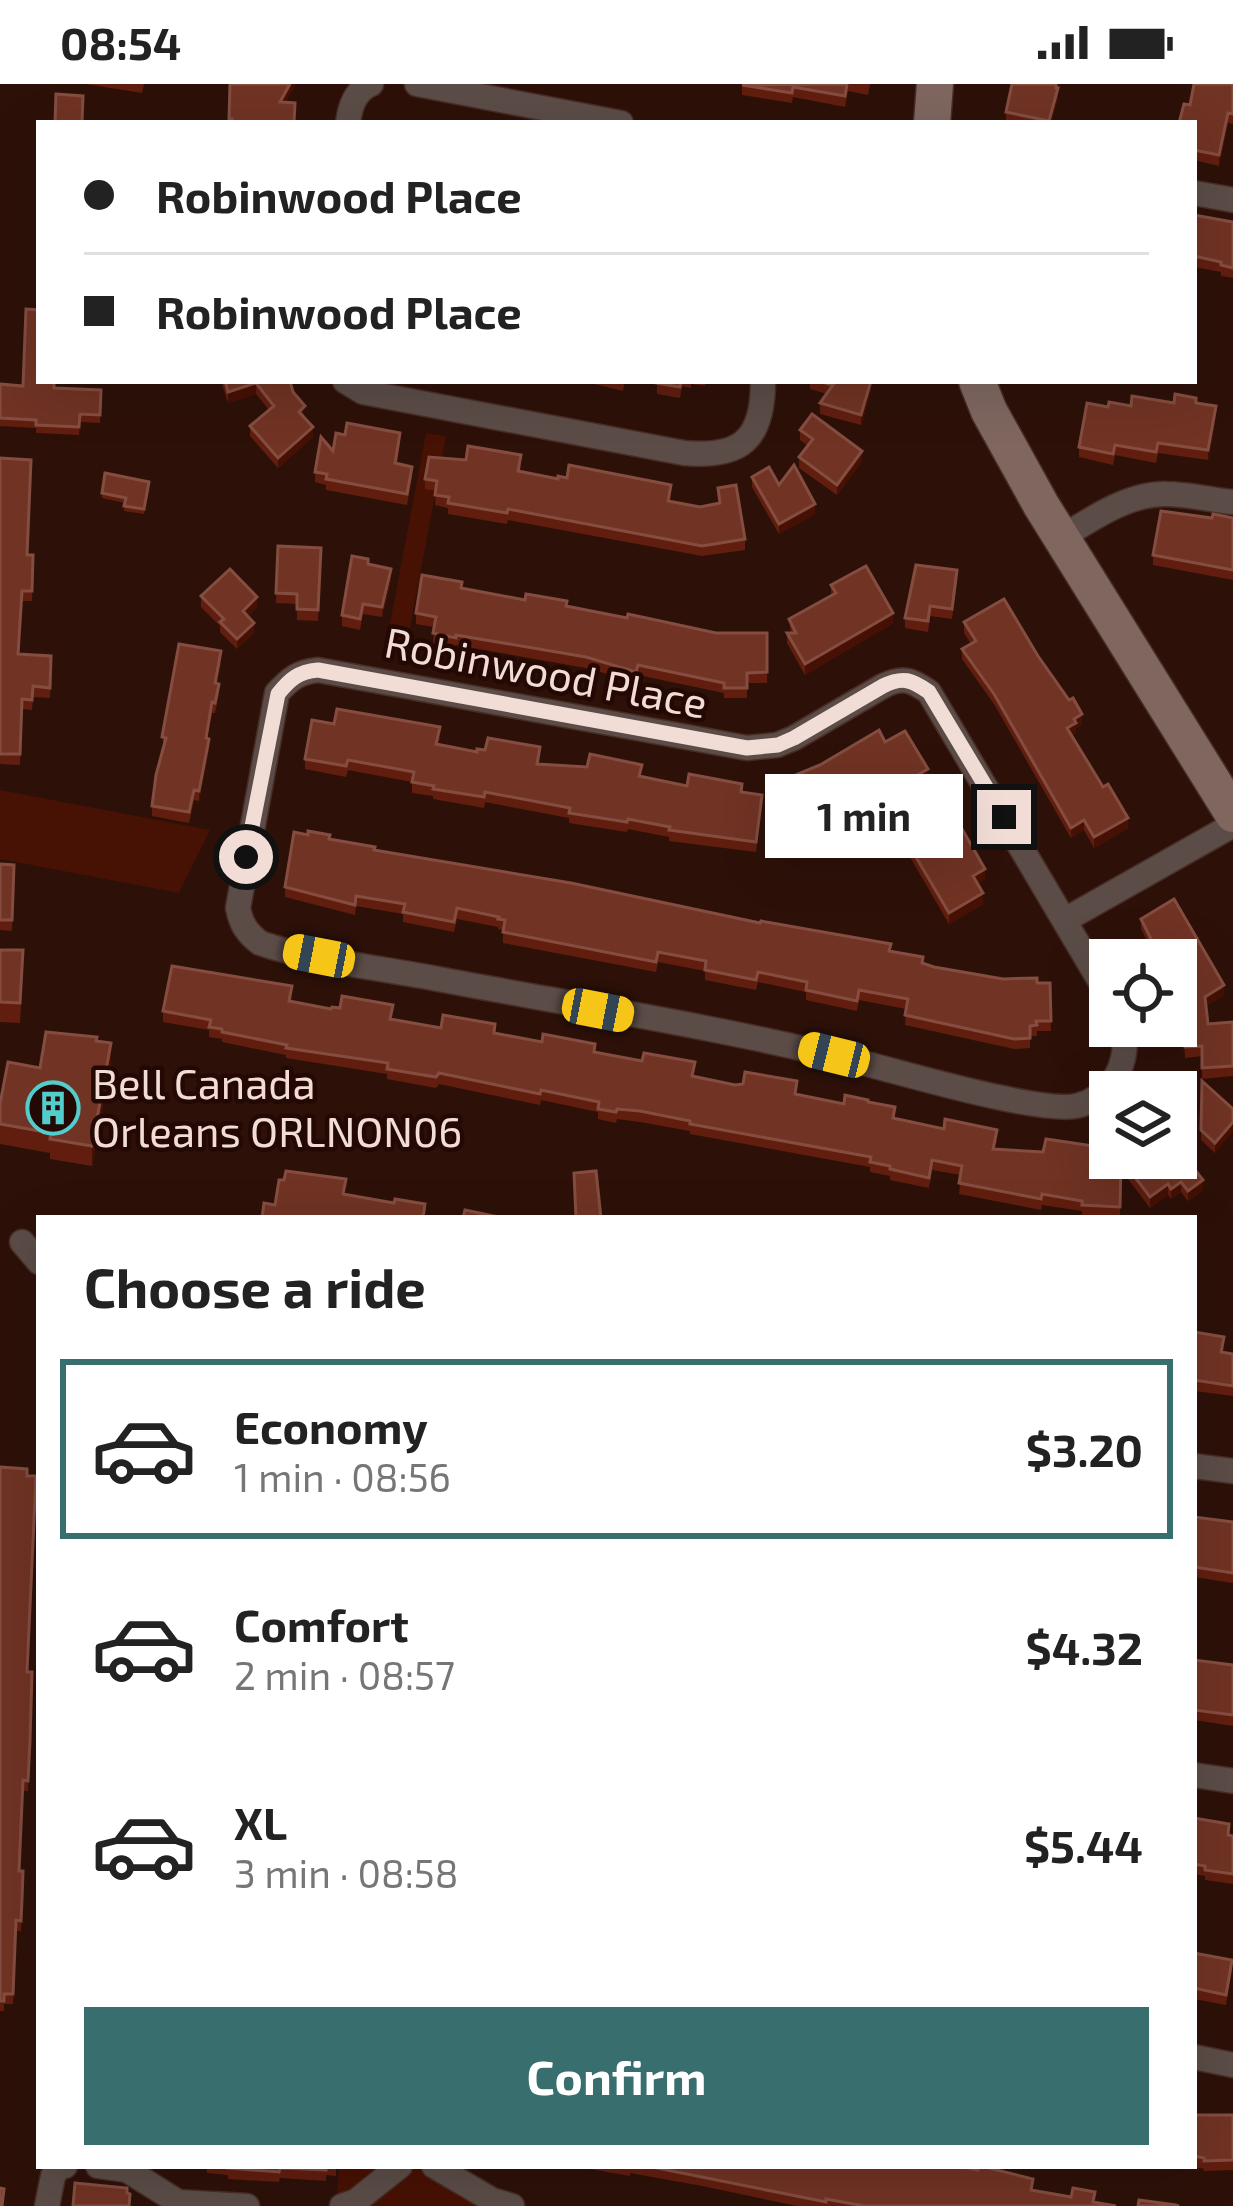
<!DOCTYPE html>
<meta charset="utf-8">
<style>
body{margin:0;font-family:"Exo 2",sans-serif;background:#f2f2f2;color:#222;height:100vh;display:flex;flex-direction:column;font-size:45px;white-space:nowrap}
*{box-sizing:border-box;margin:0}
p{font-size:39px;color:#767676}
.icon{flex:none;width:66px;height:66px;fill:none;stroke:currentColor;stroke-width:2;stroke-linecap:round;stroke-linejoin:round}
.map{position:relative;flex:1;overflow:hidden}
.side{position:absolute;left:36px;top:1131px;width:1161px;height:954px;display:flex;flex-direction:column;background:#fff;border-radius:0px;box-shadow:0 12px 48px #0002}
.side>*{flex:none}
.banner{position:absolute;left:36px;top:36px;width:1161px;height:264px;border-radius:0px;box-shadow:0 12px 48px #0002;display:grid;align-content:center;height:264px;padding:0 48px;background:#fff}
.buttons{position:absolute;left:1089px;top:855px;display:grid;gap:24px}
.buttons a{display:grid;place-items:center;width:108px;height:108px;border-radius:0px;background:#fff;box-shadow:0 12px 48px #0002;font-size:60px}
.end{position:absolute;width:54px;height:54px;margin:-27px;border:15px solid #f1dcd6;background:#111;box-shadow:0 0 0 6px #111}
.from{border-radius:50%}
.bubble{position:absolute;height:84px;border-radius:0px;background:#fff;box-shadow:0 12px 48px #0002;font-size:39px;font-weight:700;line-height:84px;text-align:center}
.car{position:absolute;width:36px;height:72px;margin:-36px -18px;border-radius:15px;box-shadow:0 0 9px 3px #0007;background:linear-gradient(#f5c518 24%,#345 0 40%,#f5c518 0 76%,#345 0 86%,#f5c518 0)}
.banner b{display:flex;align-items:center;gap:42px;height:114px;font-size:45px}
.banner b+b{border-top:3px solid #e0e0e0}
.banner i{width:30px;height:30px;background:#222}
ul{padding:0;list-style:none}
li{display:flex;align-items:center;gap:36px;height:180px;margin:0 24px 18px;padding:0 24px;border:6px solid transparent;border-radius:0px}
li div{flex:1}
li b{display:block;font-size:45px}
li em{font-style:normal;font-weight:700}
li.selected{border-color:#386f6e}
li>.icon{width:108px;height:108px;stroke-width:1.5}
h2{padding:0 48px;font-size:54px;line-height:144px}
.action{display:flex;gap:24px;margin-top:auto;padding:24px 48px}
.action a{flex:1;height:138px;border-radius:0px;background:#386f6e;color:#fff;font-size:48px;font-weight:700;line-height:138px;text-align:center}
.status{display:flex;justify-content:space-between;align-items:center;height:84px;padding:0 60px;background:#fff;direction:ltr}
.status svg{height:33px;fill:currentColor}
.map>svg:first-child{display:block}
</style>
<div class="status"><b>08:54</b><svg viewBox="0 0 49 12"><path d="M0 12V9h3v3zM5 12V6h3v6zM10 12V3h3v9zM15 12V0h3v12zM26 1h20v11H26zM47 4h2v5h-2z"/></svg></div>
<div class="map">
<svg width="1233" height="2122" viewBox="0 0 1233 2122">
<rect width="100%" height="100%" fill="#2d1109"/>
<g fill="#471103">
<path d="M426,349L446,352L405,570L385,566Z"/>
<path d="M0,706L210,746L179,809L0,775Z"/>
<path d="M339,2082H417L432,2096L477,2122H336Z"/>
</g>
<g fill="none" stroke-linecap="round" stroke-linejoin="round">
<g stroke="#482d26" stroke-width="27">
<g id="street">
<path d="M417,0L621,39"/>
<path d="M348,39C350,22 355,7 371,0"/>
<path d="M1194,109L1233,116"/>
<path d="M345,297L363,308L684,369C741,374 763,356 763,297"/>
<path d="M1061,454C1091,435 1129,409 1166,410C1188,410 1211,416 1233,418"/>
<path d="M1065,836L1233,741"/>
<path d="M1110,914L929,608C912,596 903,592 883,602L794,654L777,661L747,664L318,586C298,588 290,595 277,609L238,824C241,840 247,849 260,859C312,877 382,884 438,895C581,922 726,944 867,980C907,990 1048,1032 1080,1021C1115,1010 1130,976 1123,942"/>
<path d="M22,1158L39,1178"/>
<path d="M1194,1382L1233,1387"/>
<path d="M1194,1691L1233,1697"/>
<path d="M1194,1973L1233,1981"/>
<path d="M98,2082L127,2086L178,2118L247,2122"/>
<path d="M434,2082L492,2116L512,2122"/>
<path d="M47,2122L53,2092L59,2083L65,2082"/>
<path d="M342,2122L356,2117L400,2082"/>
</g>
</g>
<g stroke="#482d26" stroke-width="39">
<g id="secondary">
<path d="M932,39L935,0"/>
<path d="M977,297L989,327L1041,421L1233,730"/>
</g>
</g>
<use href="#street" stroke="#5b4c47" stroke-width="24"/>
<use href="#secondary" stroke="#7f6760" stroke-width="36"/>
</g>
<g fill="#611e0f">
<path d="M86,0H144L142,9Z"/>
<path d="M870,0L868,11L848,7L845,23L793,13L792,19L742,11V1Z"/>
<path d="M1012,0H1057L1058,15L1051,39L1006,38V28Z"/>
<path d="M1233,0V40L1228,39L1219,82L1194,76V39L1190,21Z"/>
<path d="M1194,131L1233,138V194L1221,192V188L1194,183Z"/>
<path d="M221,297H290L313,353L278,384L250,352V342L269,326L256,310L228,319Z"/>
<path d="M582,297H625L623,307Z"/>
<path d="M653,297H706L705,302L691,300V304L682,302L680,314L657,310V298Z"/>
<path d="M810,297H871V306L861,341L820,330V319L827,310L810,305Z"/>
<path d="M0,300L101,306L100,339L80,338L79,351L36,349V344L0,342Z"/>
<path d="M1196,319L1216,332L1208,376L1158,369L1156,379L1115,371L1113,381L1079,373V363L1131,322Z"/>
<path d="M800,346L862,377L837,411L799,384V373L808,362L800,356Z"/>
<path d="M400,359L397,380L412,393L407,421L326,406V401L315,398V388L333,367Z"/>
<path d="M0,374L28,471H33L32,517H22L19,570L51,572L50,614L33,613L32,626L22,625L20,681L0,680Z"/>
<path d="M466,376L521,382L520,387L671,411L670,417L700,423L719,420L718,404L745,455V466L702,472L508,436L507,440L448,430V424L435,421L436,407L425,405V395Z"/>
<path d="M752,393L779,401L815,430L779,450L752,403Z"/>
<path d="M149,403L144,430L124,427L125,419L102,414V409Z"/>
<path d="M1212,434H1233V496L1153,481V471Z"/>
<path d="M278,462L321,464L318,537L297,536V520L276,519Z"/>
<path d="M368,480L391,495L382,533L363,530L360,546L342,542V531Z"/>
<path d="M957,497L952,535L930,532L928,548L905,544V534Z"/>
<path d="M831,501L893,539L805,591L787,559V549H791L789,535L831,511Z"/>
<path d="M462,504L716,549H767V599H747V614H724V609L638,591L636,598L586,584L456,561V564L433,560L434,543L416,540V529Z"/>
<path d="M201,512L257,523L248,532L254,549L237,565L220,548V542L201,523Z"/>
<path d="M964,538L1038,572L1082,641L1076,644V649L1072,651L1128,744L1094,764L1084,746L1071,754L994,620L962,575V565L971,560L964,549Z"/>
<path d="M221,578L217,599L219,610L215,629H212L207,654L209,665L199,717L194,716L189,739L152,732V722L164,663L162,653Z"/>
<path d="M440,653L438,661L477,668L540,673L539,680L641,692L687,702L742,709L762,721L756,768L669,757V753L628,745L627,748L569,739V734L485,718L484,724L433,715V712L412,709V698L348,686L346,693L305,685V675Z"/>
<path d="M885,658L928,695L895,714L890,706L829,741L830,754L790,771L771,723V712L792,715L788,705V694Z"/>
<path d="M940,739L985,795L977,800L983,820L949,840L900,756V746Z"/>
<path d="M329,755L374,766L891,867L934,883L1003,895L1050,899L1051,947H1037V952H1030V964L1014,965L905,941L906,925L859,916L857,927L806,916V908L758,898L756,906L705,896V887L658,878L656,888L503,859V846L498,845V843L457,835L454,848L403,838V830L356,822L355,831L285,813V803Z"/>
<path d="M0,780L14,781L12,847L0,846Z"/>
<path d="M1141,835L1224,911L1206,922L1208,940L1233,938V992L1202,995V972L1185,974L1181,914L1176,916V876H1141L1139,862L1147,857L1141,845Z"/>
<path d="M0,866L23,886L20,939L0,938Z"/>
<path d="M292,913L291,917L441,944L495,949L595,969L735,1001L844,1020L868,1018L895,1035L997,1056L995,1065L1099,1078H1121L1120,1133L1082,1131V1127L1042,1121L1041,1126L959,1110L961,1091L932,1086L929,1104L890,1096V1092L870,1088V1083L690,1050V1047L640,1038L617,1035L616,1039L598,1035V1028L541,1016L540,1021L439,1000L436,1004L387,995V990L286,974V971L222,958V955L209,953V946L163,938V927Z"/>
<path d="M97,957L111,979L92,1082L50,1075V1069L0,1060V1020L40,984Z"/>
<path d="M1202,997L1233,1025L1215,1069L1201,1056Z"/>
<path d="M1125,1080L1203,1106L1188,1117L1181,1108L1171,1115L1168,1111L1150,1124L1125,1091Z"/>
<path d="M1194,1241V1248L1224,1263L1223,1268L1233,1270V1312L1194,1307Z"/>
<path d="M0,1383L27,1588H32L28,1707H23L20,1787H23L21,1847H16L13,1920H4V1927H0Z"/>
<path d="M1194,1433L1233,1438V1499L1194,1493Z"/>
<path d="M1194,1576L1233,1581V1642L1194,1636Z"/>
<path d="M1194,1734L1233,1752V1800L1205,1796V1792L1194,1790Z"/>
<path d="M1194,1869L1232,1886L1226,1921L1194,1915Z"/>
<path d="M1194,2031H1233V2086L1204,2087V2085L1190,2082H1194Z"/>
<path d="M192,2082H336V2092L326,2091V2097L280,2094L279,2098L228,2095V2091L207,2089V2084Z"/>
<path d="M573,2082H958L1033,2106L1116,2122H797L702,2102L630,2089V2092Z"/>
</g>
<g fill="#461004">
<path d="M290,0H296L280,29V18Z"/>
<path d="M1056,0V12L1058,4V15L1051,39H1049L1056,13Z"/>
<path d="M1228,29V39L1219,82V71Z"/>
<path d="M871,297V306L861,341V331Z"/>
<path d="M256,299V310L228,319V308Z"/>
<path d="M1216,322V332L1208,376V366Z"/>
<path d="M313,343V353L278,384V374Z"/>
<path d="M862,367V377L837,411V401Z"/>
<path d="M815,420V430L779,450V440Z"/>
<path d="M391,485V495L382,533V523Z"/>
<path d="M257,513V523L243,537V527Z"/>
<path d="M893,529V539L805,591V580Z"/>
<path d="M254,539V549L237,565V555Z"/>
<path d="M1082,630V641L1076,644V649L1067,654V644L1074,635Z"/>
<path d="M209,655V665L199,717V707Z"/>
<path d="M928,685V695L895,714V704Z"/>
<path d="M890,696V706L826,743V733Z"/>
<path d="M1128,734V744L1094,764V753Z"/>
<path d="M1084,736V746L1071,754V744Z"/>
<path d="M830,744V754L790,771V760Z"/>
<path d="M985,785V795L973,803V792Z"/>
<path d="M983,809V820L949,840V829Z"/>
<path d="M1224,901V911L1205,923V913Z"/>
<path d="M111,959V979L92,1082V1062Z"/>
<path d="M1233,1038V1048L1215,1069V1059Z"/>
<path d="M1203,1096V1106L1188,1117V1107Z"/>
<path d="M1181,1098V1108L1171,1115V1105Z"/>
<path d="M1168,1100V1111L1150,1124V1113Z"/>
</g>
<g fill="#703324" stroke="#844d40" stroke-width="3">
<path d="M230,0H290L280,18L295,19L294,39H232V35H229Z"/>
<path d="M847,0L845,12L793,3L792,9L742,1Z"/>
<path d="M1012,0H1056V4H1058L1049,37L1006,28Z"/>
<path d="M1194,0H1233V30L1228,29L1219,71L1194,66V39H1179L1184,20L1190,21Z"/>
<path d="M56,10L83,12L82,39H55Z"/>
<path d="M1194,131L1233,138V184L1221,181V178L1194,172Z"/>
<path d="M26,225L39,226V297H54V304L101,306L100,331L80,330L79,343L36,341V336L0,334V300L23,302Z"/>
<path d="M225,297H290L293,308L305,322L299,328L313,343L278,374L250,342L274,322L256,299L228,308Z"/>
<path d="M658,297H681L680,303L657,299Z"/>
<path d="M818,297H871L861,331L820,319L833,301Z"/>
<path d="M1175,310L1196,314V319L1216,322L1208,366L1158,359L1156,368L1115,361L1113,370L1079,363L1087,319L1108,323L1109,318L1131,322L1132,312L1174,319Z"/>
<path d="M812,330L862,367L837,401L799,373L813,355L800,346Z"/>
<path d="M347,339L400,349L395,379L412,383L407,410L326,395L327,390L315,388L321,353L333,367L336,349L345,351Z"/>
<path d="M468,362L521,371L518,387L558,395V392L567,394L569,381L671,401L668,417L700,423L720,419L718,404L736,401L745,455L702,462L508,425L507,429L448,419L449,413L435,411L437,397L425,395L429,373L466,376Z"/>
<path d="M0,374L31,376L27,471H33L32,507H22L18,570L51,572L50,604L33,602L32,616L22,615L20,670H0Z"/>
<path d="M794,381L815,420L779,440L752,393L769,383L779,401Z"/>
<path d="M105,389L149,398L144,425L124,422L126,414L102,409Z"/>
<path d="M1161,427L1212,434L1213,430L1233,434V486L1153,471Z"/>
<path d="M278,462L321,464L318,526L297,525V510L276,509Z"/>
<path d="M352,472L368,475V480L391,485L382,523L363,520L360,535L342,531Z"/>
<path d="M916,481L957,486L952,525L930,522L928,537L905,534Z"/>
<path d="M866,482L893,529L805,580L787,549H796L789,535L836,509L831,501Z"/>
<path d="M230,485L257,513L243,527L254,539L237,555L220,538L224,535L201,512Z"/>
<path d="M422,491L462,498L461,504L525,516L526,510L538,512L567,517L566,522L627,534L628,530L716,549H767V588L747,589V604H724V599L638,581L636,588L586,573L456,551V554L433,549L436,533L416,529Z"/>
<path d="M1004,515L1038,572L1069,616L1073,614L1082,630L1074,635L1076,639L1067,644L1103,703L1108,700L1128,734L1094,753L1084,736L1071,744L994,610L962,565L976,557L964,538Z"/>
<path d="M179,560L221,567L215,599L219,600L215,619L212,618L206,654L209,655L199,707L194,706L189,728L152,722L156,691L166,654L162,653Z"/>
<path d="M337,625L440,643L436,660L477,668V665L485,666L488,654L540,663L537,680L587,683L590,670L642,681L639,692L687,702L689,690L742,700L741,708L762,711L756,758L669,746L670,743L628,735L627,738L569,729L570,724L485,708L484,713L433,705L434,702L412,698L414,688L348,676L346,682L305,675L312,636L334,640Z"/>
<path d="M879,646L885,658L905,647L928,685L895,704L890,696L826,733L830,744L790,760L771,712L796,716L788,694L820,681Z"/>
<path d="M933,727L940,739L944,737L948,744L958,738L985,785L973,792L983,809L949,829L900,746Z"/>
<path d="M308,747L330,751L329,755L375,763L374,766L571,799L760,839L761,837L891,860L889,867L923,873L922,879L934,883L1003,895L1037,894V899H1050L1051,937H1036L1037,941L1030,942V954L1014,955L905,931L908,915L859,906L857,917L806,906L807,898L758,888L756,896L705,886L706,877L658,868L656,878L503,848L505,836L498,835L499,833L457,824L454,838L403,828L405,820L356,812L355,821L285,803L294,748L308,751Z"/>
<path d="M0,780L14,781L12,836H0Z"/>
<path d="M1174,815L1224,901L1205,913L1208,940L1233,938V982L1202,984V962L1185,963L1181,904L1176,906V876H1147L1139,862L1151,855L1141,835Z"/>
<path d="M0,866H23L20,919L0,918Z"/>
<path d="M172,882L292,902L289,917L331,925L332,923L340,924L342,912L393,921L390,935L441,944L443,931L495,940L494,949L542,958L543,950L595,960L594,968L642,977L644,969L695,978L692,992L735,1001L743,1000L745,988L797,997L795,1010L844,1020L845,1011L868,1016V1018L895,1023L893,1034L944,1045L945,1035L997,1046L993,1065L1043,1068L1046,1055L1100,1063L1099,1078H1121L1120,1123L1082,1121V1117L1042,1110L1041,1115L959,1099L962,1082L932,1076L929,1094L890,1085V1082L870,1078L871,1073L690,1040V1037L640,1027L617,1025L616,1028L598,1025L599,1018L541,1006L540,1010L439,989L436,993L387,985L388,979L286,964L287,961L222,948V945L209,943L211,936L163,927Z"/>
<path d="M46,948L97,953L96,957L111,959L92,1062L50,1055L51,1049L0,1040V1020L8,978L40,984Z"/>
<path d="M1202,997L1233,1025V1038L1215,1059L1201,1046Z"/>
<path d="M1176,1062L1203,1096L1188,1107L1181,1098L1171,1105L1168,1100L1150,1113L1125,1080L1134,1074H1176Z"/>
<path d="M286,1087L346,1095L343,1110L394,1119L395,1115L425,1120L423,1134H262L264,1119L275,1121L279,1096H284Z"/>
<path d="M596,1087L601,1134H576L574,1089Z"/>
<path d="M465,1126L503,1134H463Z"/>
<path d="M1194,1248L1224,1253L1221,1268L1233,1270V1302L1194,1296Z"/>
<path d="M0,1383L27,1385V1392H36L27,1588H32L30,1657L28,1697L23,1696L19,1787H23L22,1815L21,1837L16,1836L13,1910H4V1917H0Z"/>
<path d="M1194,1433L1233,1438V1489L1194,1483Z"/>
<path d="M1194,1576L1233,1581V1631L1194,1626Z"/>
<path d="M1194,1734L1229,1740L1228,1751L1233,1752V1790L1205,1786V1782L1194,1780Z"/>
<path d="M1194,1869L1232,1876L1226,1911L1194,1904Z"/>
<path d="M1194,2031H1233V2076L1204,2077V2074L1194,2072Z"/>
<path d="M228,2082H326V2086L280,2084L279,2088L228,2084Z"/>
<path d="M647,2082H958L978,2086L979,2082H981L1033,2095L1031,2106L1071,2113L1073,2104L1095,2108L1093,2118L1116,2122H864L826,2115V2118Z"/>
<path d="M75,2099L127,2104V2109L130,2110L129,2122H73Z"/>
<path d="M0,2104L4,2105L2,2122H0Z"/>
<path d="M1139,2116L1176,2121L1179,2122H1138Z"/>
</g>
<g fill="none" stroke-linecap="round" stroke-linejoin="round">
<path stroke="#f1dcd6" stroke-width="15" d="M246,773L278,610C290,595 298,588 318,586L747,664L778,661L794,654L883,602C903,592 912,596 929,608L1004,733"/>
</g>
<defs>
<g id="building-ring" transform="scale(2.7)"><circle r="9.5" fill="#230803" stroke="#52cdcc" stroke-width="1.5"/><path d="M-4-6H4V6H1V3H-1V6H-4ZM-2.5-4.3h1.7v1.8h-1.7ZM.8-4.3h1.7v1.8H.8ZM-2.5-1h1.7V.8h-1.7ZM.8-1h1.7V.8H.8Z" fill="#52cdcc"/></g>
</defs>
<g fill-rule="evenodd">
<use href="#building-ring" x="53" y="1024"/>
</g>
<g text-anchor="middle" stroke-width="9" stroke-linejoin="round" paint-order="stroke">
<g font-size="42" fill="#f1dcd6" stroke="#230803">
<text transform="translate(546 589) rotate(11)" y="15">Robinwood Place</text>
</g>
<g font-size="42" fill="#f1dcd6" stroke="#230803" text-anchor="start">
<text x="92" y="1015">Bell Canada<tspan x="92" dy="48">Orleans ORLNON06</tspan></text>
</g>
</g>
</svg>
<div class="buttons">
<a><svg class="icon" aria-label="locate" viewBox="0 0 24 24"><circle cx="12" cy="12" r="6"/><path d="M12 2v4M12 18v4M2 12h4M18 12h4"/></svg></a>
<a><svg class="icon" aria-label="layers" viewBox="0 0 24 24"><path d="M12 4l9 5-9 5-9-5zM3 14l9 5 9-5"/></svg></a>
</div>
<i class="end from" style="left:246px;top:773px"></i>
<i class="end" style="left:1004px;top:733px"></i>
<div class="bubble" style="left:765px;top:690px;width:198px">1 min</div>
<i class="car" style="left:319px;top:872px;rotate:281deg"></i>
<i class="car" style="left:598px;top:926px;rotate:101deg"></i>
<i class="car" style="left:834px;top:971px;rotate:284deg"></i>
<div class="banner">
<b><i class="from"></i>Robinwood Place</b>
<b><i></i>Robinwood Place</b>
</div>
<section class="side">
<h2>Choose a ride</h2>
<ul>
<li class="selected"><svg class="icon" aria-label="car" viewBox="0 0 24 24"><path d="M5 17H2v-5l4-1 3-4h7l3 4 3 1v5h-3M9 17h6M6 11h13"/><circle cx="7" cy="17" r="2"/><circle cx="17" cy="17" r="2"/></svg><div><b>Economy</b><p>1 min · 08:56</p></div><em>$3.20</em></li>
<li><svg class="icon" aria-label="car" viewBox="0 0 24 24"><path d="M5 17H2v-5l4-1 3-4h7l3 4 3 1v5h-3M9 17h6M6 11h13"/><circle cx="7" cy="17" r="2"/><circle cx="17" cy="17" r="2"/></svg><div><b>Comfort</b><p>2 min · 08:57</p></div><em>$4.32</em></li>
<li><svg class="icon" aria-label="car" viewBox="0 0 24 24"><path d="M5 17H2v-5l4-1 3-4h7l3 4 3 1v5h-3M9 17h6M6 11h13"/><circle cx="7" cy="17" r="2"/><circle cx="17" cy="17" r="2"/></svg><div><b>XL</b><p>3 min · 08:58</p></div><em>$5.44</em></li>
</ul>
<div class="action"><a>Confirm</a></div>
</section>
</div>
